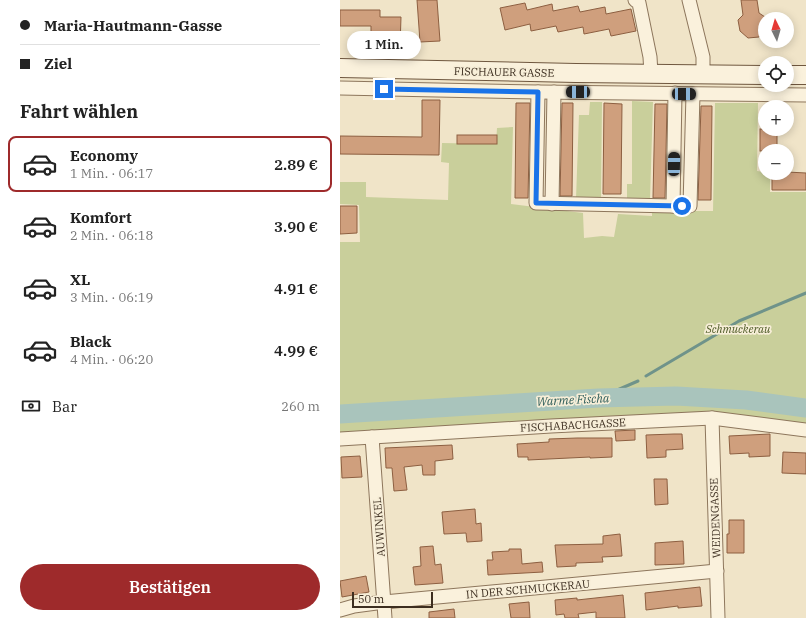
<!DOCTYPE html>
<html lang="de">
<meta charset="utf-8">
<style>
body{margin:0;font-family:"IBM Plex Serif",serif;background:#f2f2f2;color:#222;height:100vh;display:flex;flex-direction:column;font-size:15px;white-space:nowrap}
*{box-sizing:border-box;margin:0}
p{font-size:13px;color:#767676}
.icon{flex:none;width:22px;height:22px;fill:none;stroke:currentColor;stroke-width:2;stroke-linecap:round;stroke-linejoin:round}
.map{position:relative;flex:1;overflow:hidden}
.details{display:flex;flex-direction:column;background:#fff;width:340px}
.details>*{flex:none}
.guide{display:grid;align-content:center;height:88px;padding:0 20px;background:#fff}
.needle{width:26px;rotate:355deg}
.buttons{position:absolute;left:418px;top:12px;display:grid;gap:8px}
.buttons a{display:grid;place-items:center;width:36px;height:36px;border-radius:50%;background:#fff;box-shadow:0 2px 10px #0003;font-size:20px}
.scale{position:absolute;left:12px;bottom:10px;width:81px;box-sizing:border-box;padding-left:4px;border:2px solid #3d2e20;border-top:0;font-size:11px;line-height:14px;white-space:nowrap;color:#3d2e20;-webkit-text-stroke:3px #f7eed8;paint-order:stroke}
.end{position:absolute;width:18px;height:18px;margin:-9px;border:5px solid #1a73e8;background:#fff;box-shadow:0 0 0 2px #fff}
.from{border-radius:50%}
.bubble{position:absolute;height:28px;border-radius:14px;background:#fff;box-shadow:0 2px 10px #0003;font-size:13px;font-weight:600;line-height:28px;text-align:center}
.car{position:absolute;width:12px;height:24px;margin:-12px -6px;border-radius:5px;box-shadow:0 0 3px 1px #0007;background:linear-gradient(#222 24%,#8ab4d8 0 40%,#222 0 76%,#8ab4d8 0 86%,#222 0)}
.guide b{display:flex;align-items:center;gap:14px;height:38px;font-size:15px}
.guide b+b{border-top:1px solid #e0e0e0}
.guide i{width:10px;height:10px;background:#222}
ul{padding:0;list-style:none}
li{display:flex;align-items:center;gap:12px;height:56px;margin:0 8px 6px;padding:0 12px;border:2px solid transparent;border-radius:8px}
li div{flex:1}
li b{display:block;font-size:15px}
li em{font-style:normal;font-weight:600}
li.active{border-color:#9e2a2b}
li>.icon{width:36px;height:36px;stroke-width:1.5}
h2{padding:0 20px;font-size:18px;line-height:48px}
.pay{display:flex;align-items:center;gap:10px;height:44px;padding:0 20px;font-size:15px}
.pay p{margin-inline-start:auto}
.button{display:flex;gap:8px;margin-top:auto;padding:8px 20px}
.button a{flex:1;height:46px;border-radius:24px;background:#9e2a2b;color:#fff;font-size:16px;font-weight:600;line-height:46px;text-align:center}
main{display:flex;flex:1;min-height:0}
.map>svg:first-child{display:block}
</style>
<main>
<section class="details">
<div class="guide">
<b><i class="from"></i>Maria-Hautmann-Gasse</b>
<b><i></i>Ziel</b>
</div>
<h2>Fahrt wählen</h2>
<ul>
<li class="active"><svg class="icon" aria-label="car" viewBox="0 0 24 24"><path d="M5 17H2v-5l4-1 3-4h7l3 4 3 1v5h-3M9 17h6M6 11h13"/><circle cx="7" cy="17" r="2"/><circle cx="17" cy="17" r="2"/></svg><div><b>Economy</b><p>1 Min. · 06:17</p></div><em>2.89 €</em></li>
<li><svg class="icon" aria-label="car" viewBox="0 0 24 24"><path d="M5 17H2v-5l4-1 3-4h7l3 4 3 1v5h-3M9 17h6M6 11h13"/><circle cx="7" cy="17" r="2"/><circle cx="17" cy="17" r="2"/></svg><div><b>Komfort</b><p>2 Min. · 06:18</p></div><em>3.90 €</em></li>
<li><svg class="icon" aria-label="car" viewBox="0 0 24 24"><path d="M5 17H2v-5l4-1 3-4h7l3 4 3 1v5h-3M9 17h6M6 11h13"/><circle cx="7" cy="17" r="2"/><circle cx="17" cy="17" r="2"/></svg><div><b>XL</b><p>3 Min. · 06:19</p></div><em>4.91 €</em></li>
<li><svg class="icon" aria-label="car" viewBox="0 0 24 24"><path d="M5 17H2v-5l4-1 3-4h7l3 4 3 1v5h-3M9 17h6M6 11h13"/><circle cx="7" cy="17" r="2"/><circle cx="17" cy="17" r="2"/></svg><div><b>Black</b><p>4 Min. · 06:20</p></div><em>4.99 €</em></li>
</ul>
<div class="pay"><svg class="icon" aria-label="cash" viewBox="0 0 24 24"><path d="M3 7h18v10H3z"/><circle cx="12" cy="12" r="2"/></svg>Bar<p>260 m</p></div>
<div class="button"><a>Bestätigen</a></div>
</section>
<div class="map">
<svg width="466" height="618" viewBox="0 0 466 618">
<rect width="100%" height="100%" fill="#f0e4c8"/>
<g fill="#c9cf9b">
<path d="M292,101L313,102L310,200L287,199V184H292Z"/>
<path d="M250,102H262L261,199H236L239,115H249Z"/>
<path d="M375,103H418L417,171L430,173V192H466V424L379,414L0,435V242H20L19,205L0,204V182H26V197L108,200L109,163L101,162L102,143L156,144L157,128L173,127L171,204L243,213L244,238L262,236L274,237L278,214L312,216V211H373Z"/>
</g>
<g fill="none" stroke-linecap="round" stroke-linejoin="round">
<g stroke="#6f938a" stroke-width="3">
<path d="M306,376L399,321L466,293"/>
<path d="M259,398L298,381"/>
</g>
<path stroke="#a9c4bc" stroke-width="19" d="M0,414L259,398L336,396L406,400L466,408"/>
</g>
<g fill="#cf9f7d" stroke="#8d5f41">
<path d="M77,0H97L100,41L80,42Z"/>
<path d="M401,0H417L419,13L425,17V29L419,37L408,38L400,31L398,20L403,15Z"/>
<path d="M185,3L187,10L212,4L213,11L238,6L240,12L265,7L266,14L291,9L296,31L271,36L269,29L244,34L243,27L218,32L216,26L191,31L190,24L165,30L160,8Z"/>
<path d="M0,10H40V17H61L60,47L31,46V26H0Z"/>
<path d="M82,100H100L99,155L0,154V136L82,137Z"/>
<path d="M176,103H190L188,198H175Z"/>
<path d="M222,103H233L232,196H220Z"/>
<path d="M264,103L282,104L281,194H263Z"/>
<path d="M315,104H327L325,198H313Z"/>
<path d="M361,106H372L371,200H358Z"/>
<rect x="420" y="129" width="17" height="22"/>
<rect x="117" y="135" width="40" height="9"/>
<path d="M447,172L466,173V190H432V173Z"/>
<path d="M0,206H17V233L0,234Z"/>
<path d="M295,430V440L276,441L275,431Z"/>
<path d="M334,434H342L343,449L326,450V457L307,458L306,435Z"/>
<path d="M430,434V456L409,457V453L390,454L389,436Z"/>
<path d="M237,438H272V457L250,458V457L188,460V457H178L177,444L209,442V439Z"/>
<path d="M112,445L113,459L95,461V475H83L82,465L64,467L67,490L54,491L52,468H46L45,448Z"/>
<path d="M443,452L466,453V474L442,473Z"/>
<path d="M20,456L22,477L2,478L1,457Z"/>
<path d="M314,479H327L328,504L315,505Z"/>
<path d="M135,509L136,524L141,523L142,541L127,542L126,533L104,534L102,512Z"/>
<path d="M389,520H404V553H387V534H389Z"/>
<path d="M280,534L282,556L262,557L263,562L236,563V566L217,567L215,545L263,544V536Z"/>
<path d="M343,541L344,564L315,565V543Z"/>
<path d="M93,546L95,565L101,564L103,583L75,585L73,567L81,566L80,547Z"/>
<path d="M169,549H181L182,564L202,562L203,572L148,575L147,560H153L152,552L169,551Z"/>
<path d="M26,576L29,592L2,597L0,581Z"/>
<path d="M360,587L362,606L338,608V606L306,610L305,593Z"/>
<path d="M283,595L285,618H256V612L238,614L239,618H225L224,614L216,615L215,600L237,598V600Z"/>
<path d="M189,602L190,618H171L169,604Z"/>
<path d="M114,609L115,618H89V612Z"/>
</g>
<g fill="none" stroke-linecap="round" stroke-linejoin="round">
<g stroke="#8d765c" stroke-width="15">
<g id="minor">
<path d="M295,0L299,3L310,57L311,74"/>
<path d="M349,0L363,57V74"/>
<path d="M0,88L198,92L466,95"/>
<path d="M198,92L196,203L333,206"/>
<path d="M335,93L333,206H350L353,94"/>
<path d="M212,204L214,92"/>
<path d="M372,418L378,618"/>
<path d="M32,437L45,618"/>
<path d="M0,439L211,426L372,418L466,430"/>
<path d="M0,610L14,606L44,602L377,571"/>
</g>
</g>
<g stroke="#6f573f" stroke-width="20">
<g id="secondary">
<path d="M0,68L236,73L425,75"/>
<path d="M447,75H466"/>
</g>
</g>
<use href="#minor" stroke="#faf1dc" stroke-width="13"/>
<use href="#secondary" stroke="#faf1dc" stroke-width="18"/>
</g>
<g fill="none" stroke-linecap="round" stroke-linejoin="round">
<path stroke="#1a73e8" stroke-width="5" d="M44,89L198,92L196,203L342,206"/>
</g>
<g text-anchor="middle" stroke-width="3.5" stroke-linejoin="round" paint-order="stroke">
<g font-size="11" fill="#3d2e20" stroke="#f7eed8">
<text transform="translate(164 72) rotate(1)" y="4">FISCHAUER GASSE</text>
<text transform="translate(233 425) rotate(-3)" y="4">FISCHABACHGASSE</text>
<text transform="translate(375 518) rotate(-92)" y="4">WEIDENGASSE</text>
<text transform="translate(39 527) rotate(-94)" y="4">AUWINKEL</text>
<text transform="translate(188 589) rotate(-5)" y="4">IN DER SCHMUCKERAU</text>
</g>
<g font-size="11" font-style="italic" fill="#4d5a26" stroke="#f7eed8">
<text x="398" y="333">Schmuckerau</text>
</g>
<g font-size="12" font-style="italic" fill="#2f5d5a" stroke="#f7eed8">
<text transform="translate(233 400) rotate(-3)" y="4">Warme Fischa</text>
</g>
</g>
</svg>
<div class="buttons">
<a><svg class="needle" viewBox="-14 -14 28 28"><path d="M0-13l5 13h-10z" fill="#e53935"/><path d="M0 13l5-13h-10z" fill="#767676"/></svg></a>
<a><svg class="icon" aria-label="locate" viewBox="0 0 24 24"><circle cx="12" cy="12" r="6"/><path d="M12 2v4M12 18v4M2 12h4M18 12h4"/></svg></a>
<a>+</a>
<a>−</a>
</div>
<div class="scale">50 m</div>
<i class="end from" style="left:342px;top:206px"></i>
<i class="end" style="left:44px;top:89px"></i>
<div class="bubble" style="left:7px;top:31px;width:74px">1 Min.</div>
<i class="car" style="left:238px;top:92px;rotate:270deg"></i>
<i class="car" style="left:344px;top:94px;rotate:91deg"></i>
<i class="car" style="left:334px;top:164px;rotate:1deg"></i>
</div>
</main>
